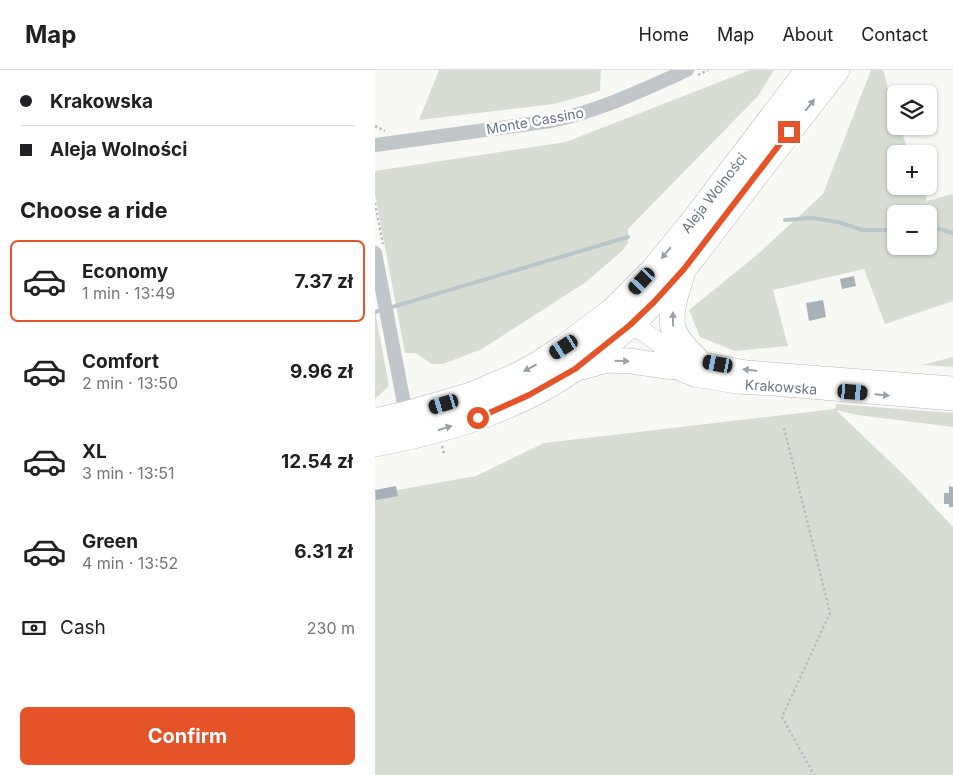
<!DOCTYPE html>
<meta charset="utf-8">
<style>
body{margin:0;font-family:Inter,sans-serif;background:#f6f6f6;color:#202124;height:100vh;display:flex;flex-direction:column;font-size:19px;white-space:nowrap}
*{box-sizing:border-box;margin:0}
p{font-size:16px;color:#757577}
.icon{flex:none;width:28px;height:28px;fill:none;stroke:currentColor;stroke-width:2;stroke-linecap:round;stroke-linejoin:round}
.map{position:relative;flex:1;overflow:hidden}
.sheet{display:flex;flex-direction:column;background:#fff;width:375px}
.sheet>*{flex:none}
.banner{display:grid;align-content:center;height:110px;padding:0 20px;background:#fff}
.controls{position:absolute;left:512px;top:15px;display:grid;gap:10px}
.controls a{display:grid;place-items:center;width:50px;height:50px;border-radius:8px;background:#fff;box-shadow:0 1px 4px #0004;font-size:25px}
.end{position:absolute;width:22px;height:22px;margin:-11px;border:6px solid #e55329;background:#fff;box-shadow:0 0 0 2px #fff}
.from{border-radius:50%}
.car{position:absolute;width:15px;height:30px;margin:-15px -8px;border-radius:6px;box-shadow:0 0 4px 1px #0007;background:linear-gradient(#222 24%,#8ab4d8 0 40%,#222 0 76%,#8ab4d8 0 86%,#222 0)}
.banner b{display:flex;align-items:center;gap:18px;height:48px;font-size:19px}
.banner b+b{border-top:1px solid #e0e0e0}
.banner i{width:12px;height:12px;background:#202124}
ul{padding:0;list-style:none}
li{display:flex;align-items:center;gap:15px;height:82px;margin:0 10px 8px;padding:0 10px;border:2px solid transparent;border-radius:8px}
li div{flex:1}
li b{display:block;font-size:19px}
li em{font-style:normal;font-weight:700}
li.on{border-color:#e55329}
li>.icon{width:45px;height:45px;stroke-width:1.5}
h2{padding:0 20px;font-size:22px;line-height:60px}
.pay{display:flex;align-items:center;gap:12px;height:55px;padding:0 20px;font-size:19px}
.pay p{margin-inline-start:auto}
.action{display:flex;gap:10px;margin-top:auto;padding:10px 20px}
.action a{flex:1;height:58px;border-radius:8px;background:#e55329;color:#fff;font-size:20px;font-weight:700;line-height:58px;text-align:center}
header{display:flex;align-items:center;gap:30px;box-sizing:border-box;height:70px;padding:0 25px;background:#fff;border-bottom:1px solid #e0e0e0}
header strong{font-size:24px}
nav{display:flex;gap:28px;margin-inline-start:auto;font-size:18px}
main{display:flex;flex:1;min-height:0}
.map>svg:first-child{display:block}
</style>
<header>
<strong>Map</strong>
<nav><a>Home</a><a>Map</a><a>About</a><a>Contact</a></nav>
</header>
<main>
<section class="sheet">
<div class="banner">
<b><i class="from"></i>Krakowska</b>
<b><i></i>Aleja Wolności</b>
</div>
<h2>Choose a ride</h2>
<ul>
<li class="on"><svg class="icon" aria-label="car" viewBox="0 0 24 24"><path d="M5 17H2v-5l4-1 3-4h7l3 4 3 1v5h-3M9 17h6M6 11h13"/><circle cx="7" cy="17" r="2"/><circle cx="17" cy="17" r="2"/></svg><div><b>Economy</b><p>1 min · 13:49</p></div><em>7.37 zł</em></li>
<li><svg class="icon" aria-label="car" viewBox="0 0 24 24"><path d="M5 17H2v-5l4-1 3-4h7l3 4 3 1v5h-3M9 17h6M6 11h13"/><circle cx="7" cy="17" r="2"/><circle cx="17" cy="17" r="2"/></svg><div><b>Comfort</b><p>2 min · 13:50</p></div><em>9.96 zł</em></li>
<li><svg class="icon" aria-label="car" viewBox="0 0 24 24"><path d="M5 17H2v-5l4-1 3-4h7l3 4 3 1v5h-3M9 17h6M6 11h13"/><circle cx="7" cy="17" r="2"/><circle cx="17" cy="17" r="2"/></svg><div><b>XL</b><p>3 min · 13:51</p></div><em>12.54 zł</em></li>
<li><svg class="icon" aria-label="car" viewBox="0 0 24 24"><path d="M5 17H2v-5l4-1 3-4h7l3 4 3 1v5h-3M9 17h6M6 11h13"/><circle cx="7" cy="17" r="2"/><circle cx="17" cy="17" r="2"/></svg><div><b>Green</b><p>4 min · 13:52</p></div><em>6.31 zł</em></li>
</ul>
<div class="pay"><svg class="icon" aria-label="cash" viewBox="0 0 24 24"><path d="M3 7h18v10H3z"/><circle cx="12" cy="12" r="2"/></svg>Cash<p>230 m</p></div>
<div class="action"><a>Confirm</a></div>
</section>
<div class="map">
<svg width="578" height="705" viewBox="0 0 578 705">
<rect width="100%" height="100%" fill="#f8f8f5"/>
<g fill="#d8ddd4" fill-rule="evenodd">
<path d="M64,0H226L225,21L179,34L44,50Z"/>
<path d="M375,0H399L383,26L253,159V173L247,181L211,212L107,279L68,294H57L40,283H30L0,124V101L191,72Z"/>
<path d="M496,0H508L521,48V56H524L535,84H521V116H547L552,131L578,124V231L510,254L489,199L398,220L413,276L360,281L325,267L314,240L383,184L448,124ZM521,144H554V176H521Z"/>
<path d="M0,241L14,316L0,329Z"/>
<path d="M578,287V297L547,295Z"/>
<path d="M461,334L578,343V357L483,345L461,340L530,406L578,457V705H0V424L101,406L169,373L460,339Z"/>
</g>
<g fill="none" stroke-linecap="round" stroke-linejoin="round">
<g stroke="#b9c6ca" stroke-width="4">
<path d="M410,150L437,148L463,152L487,160H511L521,163"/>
<path d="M554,161L565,159L578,163"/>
<path d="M0,242L253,167"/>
</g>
</g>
<g fill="#a8b1b7">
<path d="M479,206L481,216L467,219L465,209Z"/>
<path d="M448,230L451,247L434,251L431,233Z"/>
<path d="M21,416L23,426L1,430L0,420Z"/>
<path d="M574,416L578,417V437H574V434H569V423H574Z"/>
</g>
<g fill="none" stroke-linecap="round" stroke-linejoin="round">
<g stroke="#b4babe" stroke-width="20">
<g id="secondary">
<path d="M247,248L255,255L269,262L287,275L305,283L329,292L371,300L578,316"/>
<path d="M285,289L296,297L319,307L362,314L399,316L578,331"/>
</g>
</g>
<g stroke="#b5b9bc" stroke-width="26">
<g id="highway">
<path d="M307,204C302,222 293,243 299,261C303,272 313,281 321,289"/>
<path d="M207,297L232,290L255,291L296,297"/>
<path d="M0,351L31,344L96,325L145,304L166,292L189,277L238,240L278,200L315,155L433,0"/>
<path d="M0,374C70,361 141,340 201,298C241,270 278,236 309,198C327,177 343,154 360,132C394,88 428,44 462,0"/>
</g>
</g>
<g stroke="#b9bdc0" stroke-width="2.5" stroke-dasharray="2.5 2.5" stroke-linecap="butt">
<path d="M323,5L333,0"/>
<path d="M0,56L10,61"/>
<path d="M0,133L8,174"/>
<path d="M409,358L455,543L407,647L439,705"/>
<path d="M67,376L69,384"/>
</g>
<g stroke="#c1c6ca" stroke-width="14">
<path d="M0,75L176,51C224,41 268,20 312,0"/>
<path d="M0,183L32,349"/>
</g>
<use href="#secondary" stroke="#fff" stroke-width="19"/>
<use href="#highway" stroke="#fff" stroke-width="25"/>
</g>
<defs><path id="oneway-solid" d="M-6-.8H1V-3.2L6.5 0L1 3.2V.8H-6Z" transform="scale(1.25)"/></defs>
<g fill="#95a1ab">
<use href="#oneway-solid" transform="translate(435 35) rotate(-52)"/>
<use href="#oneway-solid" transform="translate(291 183) rotate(130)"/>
<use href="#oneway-solid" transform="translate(298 249) rotate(-91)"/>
<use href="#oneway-solid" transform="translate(247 291) rotate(1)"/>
<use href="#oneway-solid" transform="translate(155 298) rotate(152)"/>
<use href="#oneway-solid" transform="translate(375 300) rotate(-173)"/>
<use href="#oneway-solid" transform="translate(507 325) rotate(5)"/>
<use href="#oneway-solid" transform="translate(70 358) rotate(-17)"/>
</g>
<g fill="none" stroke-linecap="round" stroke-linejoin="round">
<path stroke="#e55329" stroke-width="6" d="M103,348L154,325L200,299L255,255L279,232L309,199L414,62"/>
</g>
<g text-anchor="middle" stroke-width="5" stroke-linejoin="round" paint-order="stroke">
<g font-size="14" fill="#677987" stroke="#fff">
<text transform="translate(160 51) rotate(-10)" y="5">Monte Cassino</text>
<text transform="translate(339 123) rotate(-52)" y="5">Aleja Wolności</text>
<text transform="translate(406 317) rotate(4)" y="5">Krakowska</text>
</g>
</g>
</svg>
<div class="controls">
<a><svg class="icon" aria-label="layers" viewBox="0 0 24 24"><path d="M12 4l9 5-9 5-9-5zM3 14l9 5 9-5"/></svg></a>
<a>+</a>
<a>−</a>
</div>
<i class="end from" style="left:103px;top:348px"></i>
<i class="end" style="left:414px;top:62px"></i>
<i class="car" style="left:267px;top:211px;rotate:223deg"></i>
<i class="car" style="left:189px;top:277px;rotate:237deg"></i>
<i class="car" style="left:343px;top:294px;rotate:281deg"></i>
<i class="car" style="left:478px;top:322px;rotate:95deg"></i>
<i class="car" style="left:69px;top:334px;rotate:253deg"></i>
</div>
</main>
